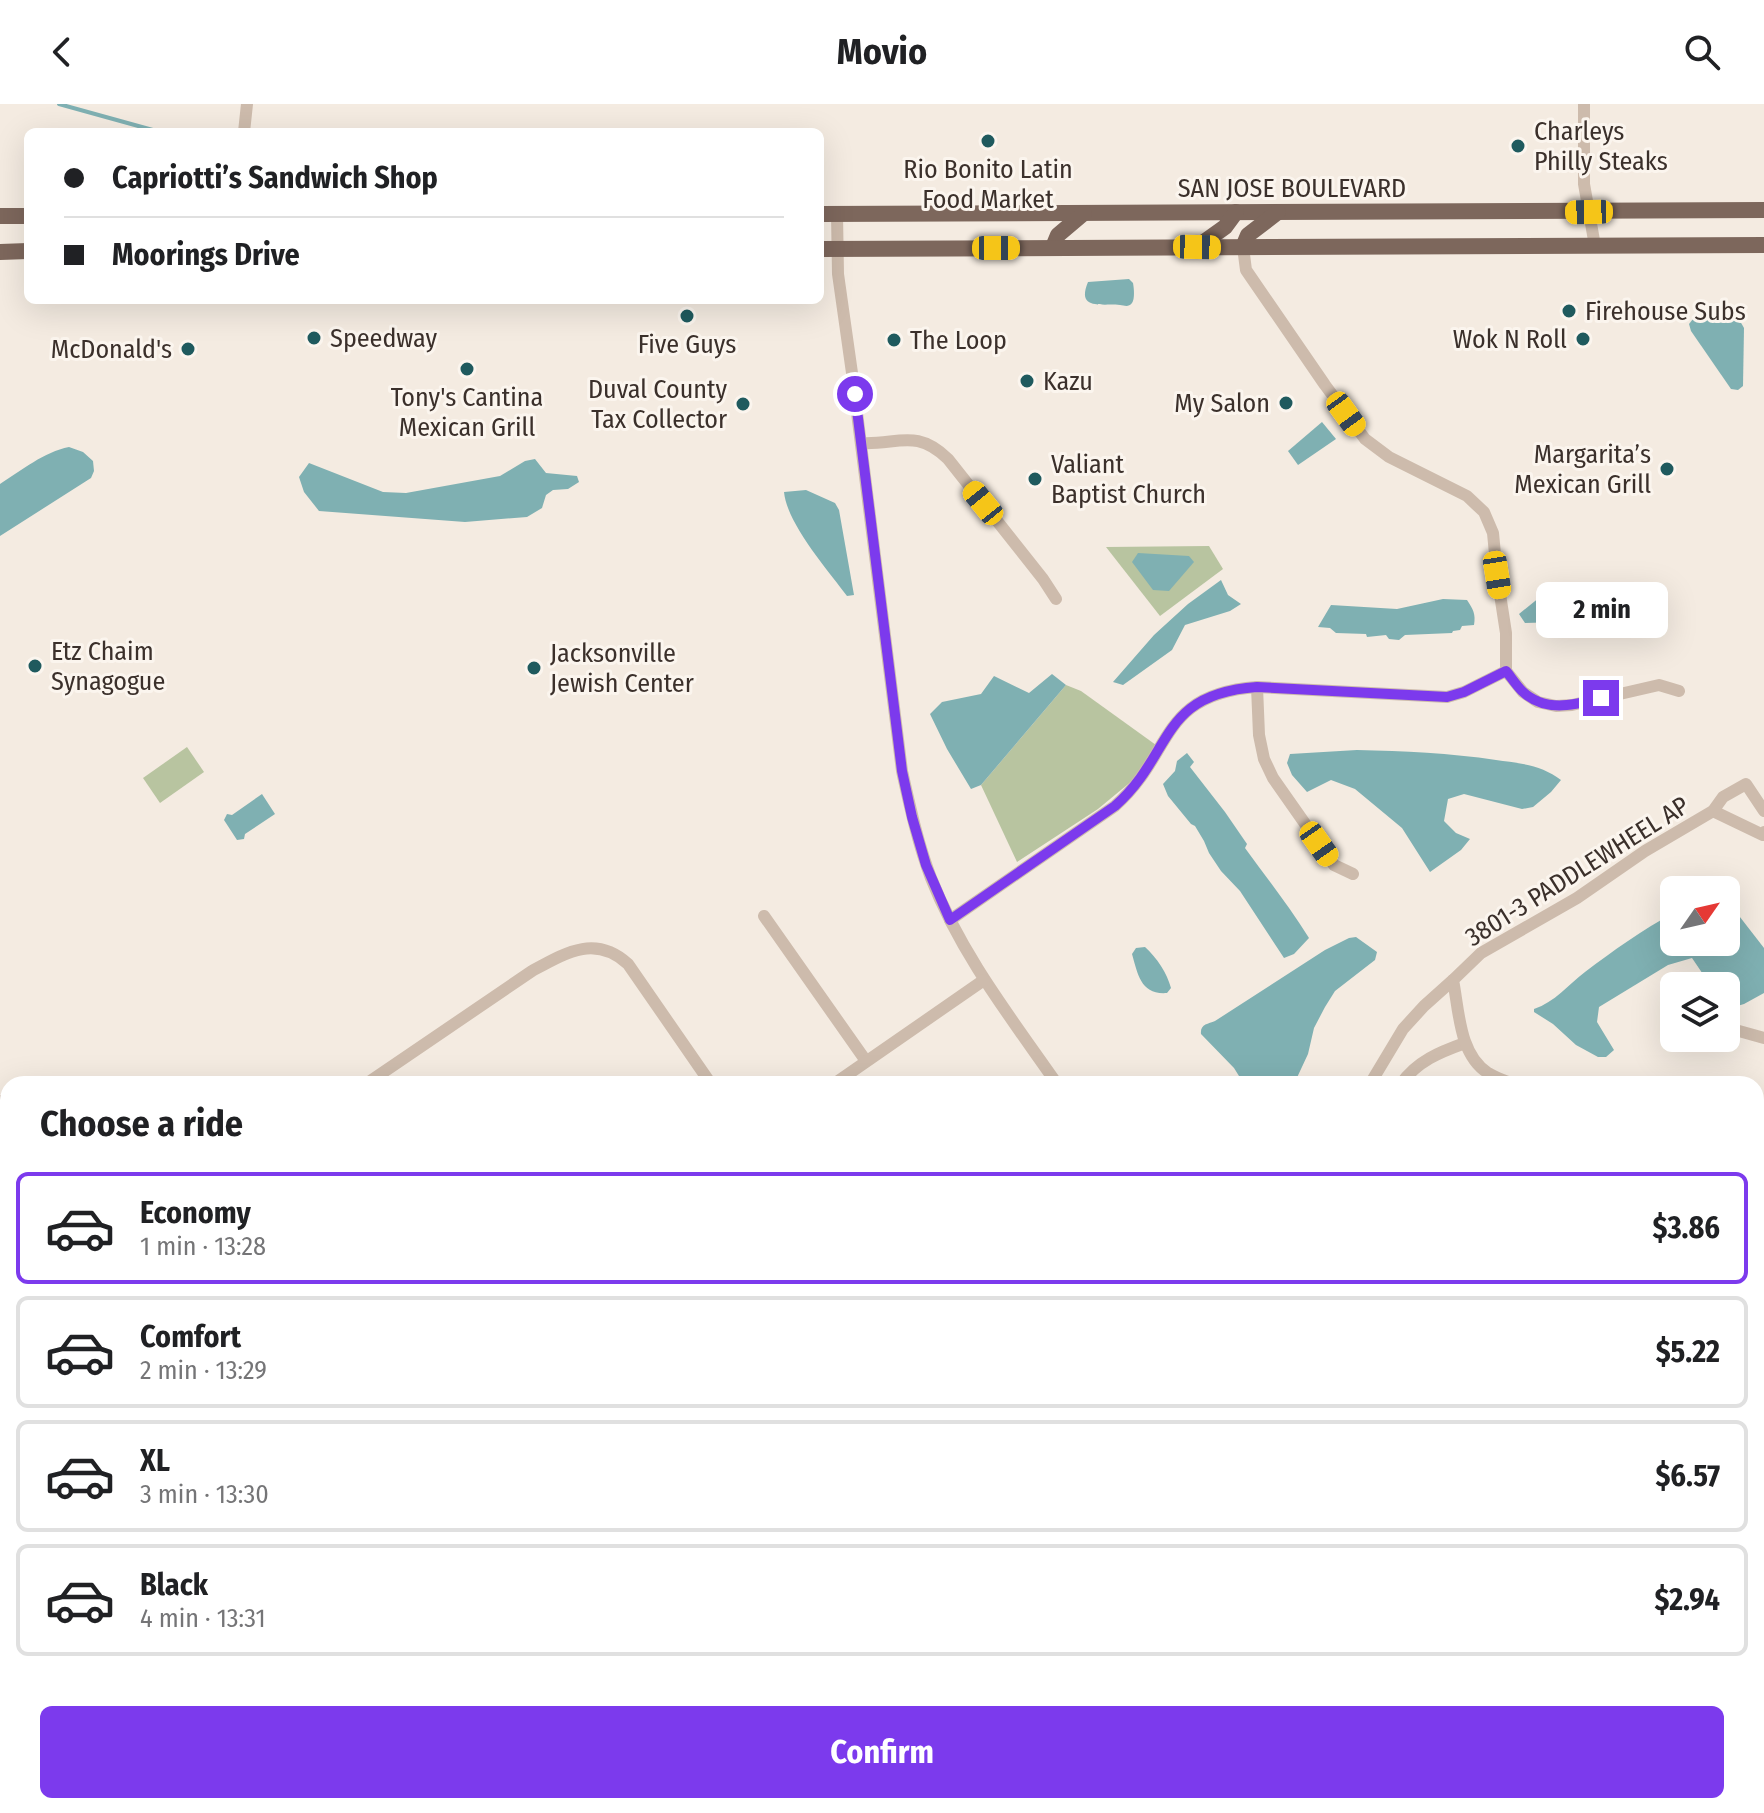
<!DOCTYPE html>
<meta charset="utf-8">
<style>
body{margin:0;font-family:"Fira Sans Condensed",sans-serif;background:#f6f6f6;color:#202124;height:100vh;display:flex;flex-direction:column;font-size:30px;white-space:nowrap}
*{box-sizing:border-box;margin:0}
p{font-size:26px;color:#757577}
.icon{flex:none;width:44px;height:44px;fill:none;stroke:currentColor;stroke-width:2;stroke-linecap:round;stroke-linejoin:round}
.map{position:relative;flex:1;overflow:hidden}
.side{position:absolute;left:0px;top:972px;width:1764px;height:738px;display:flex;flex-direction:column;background:#fff;border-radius:24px 24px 0 0;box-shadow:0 8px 32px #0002}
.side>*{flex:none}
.top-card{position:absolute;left:24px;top:24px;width:800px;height:176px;border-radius:12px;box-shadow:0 8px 32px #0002;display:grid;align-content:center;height:176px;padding:0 40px;background:#fff}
.needle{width:52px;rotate:56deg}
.buttons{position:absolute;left:1660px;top:772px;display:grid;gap:16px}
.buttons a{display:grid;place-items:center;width:80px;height:80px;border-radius:12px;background:#fff;box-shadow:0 8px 32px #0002;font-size:40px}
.end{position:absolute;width:36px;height:36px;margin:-18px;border:10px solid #7c3aed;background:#fff;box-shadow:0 0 0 4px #fff}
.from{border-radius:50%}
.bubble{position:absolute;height:56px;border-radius:12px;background:#fff;box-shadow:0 8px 32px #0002;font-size:26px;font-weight:700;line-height:56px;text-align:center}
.car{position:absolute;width:24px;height:48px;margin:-24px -12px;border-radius:10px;box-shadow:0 0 6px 2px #0007;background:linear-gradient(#f5c518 24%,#345 0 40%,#f5c518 0 76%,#345 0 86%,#f5c518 0)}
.top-card b{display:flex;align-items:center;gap:28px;height:76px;font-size:30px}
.top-card b+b{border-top:2px solid #e0e0e0}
.top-card i{width:20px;height:20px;background:#202124}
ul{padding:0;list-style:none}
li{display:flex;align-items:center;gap:24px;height:112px;margin:0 16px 12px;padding:0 24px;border:4px solid #e0e0e0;border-radius:12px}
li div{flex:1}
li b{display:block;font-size:30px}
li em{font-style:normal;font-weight:700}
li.current{border-color:#7c3aed}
li>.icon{width:72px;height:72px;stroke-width:1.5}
h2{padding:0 40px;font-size:36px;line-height:96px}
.action{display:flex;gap:16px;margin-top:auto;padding:16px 40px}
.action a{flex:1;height:92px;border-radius:12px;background:#7c3aed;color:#fff;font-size:32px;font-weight:700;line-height:92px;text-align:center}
header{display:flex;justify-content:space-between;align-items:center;height:104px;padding:0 40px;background:#fff;font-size:36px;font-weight:700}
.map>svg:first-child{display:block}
</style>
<header><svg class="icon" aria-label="back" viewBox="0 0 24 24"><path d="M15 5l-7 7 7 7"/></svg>Movio<svg class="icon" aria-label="search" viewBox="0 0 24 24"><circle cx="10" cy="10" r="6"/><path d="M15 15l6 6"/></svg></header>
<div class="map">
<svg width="1764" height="1709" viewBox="0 0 1764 1709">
<rect width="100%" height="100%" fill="#f4ebe1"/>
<g fill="#b8c4a0">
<path d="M1209,442L1223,465L1160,512L1106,443Z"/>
<path d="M1066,581L1081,587L1156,641L1133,676L1098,705L1017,758L981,681Z"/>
<path d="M187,643L204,668L160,699L143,674Z"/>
</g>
<g fill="#7fb0b2">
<path d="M1129,175L1133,179C1134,184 1135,195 1132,199C1128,204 1124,201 1120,201C1102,199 1076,207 1088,178Z"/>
<path d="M1732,213L1740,217L1744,224L1743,282L1738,286L1731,285L1691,227L1689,220L1693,215Z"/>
<path d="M1322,318L1336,335L1298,361L1288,347Z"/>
<path d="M69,343L83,348L93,357L94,367L91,374L0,432V380C22,366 44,348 69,343Z"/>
<path d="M535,355L546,369L577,372L579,378L568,385L553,386L546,391L542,404L527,413L465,418L319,407L304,388L299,373L309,359L383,388L406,389L500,372L525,357Z"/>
<path d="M806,386L835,399L839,406L854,491L847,492C828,466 787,420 784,388Z"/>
<path d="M1138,449L1189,452L1194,458L1169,487L1153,486L1132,458Z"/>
<path d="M1221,476L1228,491L1241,500L1230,507L1185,521L1172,546L1123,581L1113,578L1154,531L1188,500Z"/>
<path d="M1613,487L1644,489L1650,505L1648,511L1635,517L1622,514H1607L1593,517L1525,519L1519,510L1540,493L1557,494L1581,500Z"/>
<path d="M1443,495L1467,496C1473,505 1476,510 1474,521L1462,522L1460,526L1453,527L1452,529L1405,531L1399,536L1389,535L1386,531L1367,533L1366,530L1336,529L1330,524L1318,523L1331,501L1397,505Z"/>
<path d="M1052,570L1066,581L981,681L971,685L947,645L930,610L942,598L981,590L994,572L1029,589Z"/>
<path d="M1357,646C1404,647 1450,649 1496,656C1519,659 1542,661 1561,676L1551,688L1533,703L1522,705L1464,690L1448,695L1444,717L1456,729L1470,735L1461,746L1430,768L1402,724L1355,685L1331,676L1307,688L1292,671L1287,659L1290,650Z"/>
<path d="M1187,649L1194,658L1190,663L1225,708L1247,740L1245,744C1266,773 1289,802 1309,834L1294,850L1284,854L1240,787L1221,767L1209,749L1204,737L1195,722L1191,720L1168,692L1163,680L1175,667L1177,657Z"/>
<path d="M262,690L275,710L245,730L244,735L237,736L224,716L227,710L232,711Z"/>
<path d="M1726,795L1764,844V889L1744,900L1734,903L1726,896V882H1711L1692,854L1668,861L1599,903L1597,918L1614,946L1606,953H1598L1576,941L1553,920L1534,908V905C1555,898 1568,881 1585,868C1613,847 1643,825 1674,809V838H1726Z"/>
<path d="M1356,833L1377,848L1375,856L1335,887L1325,903L1314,924L1308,950L1294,980H1244L1234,964L1201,930C1200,920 1208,920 1215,917L1325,846L1349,834Z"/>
<path d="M1145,843C1157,854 1167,869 1171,884L1167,889C1141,891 1138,871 1132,850L1136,844Z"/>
<path d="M0,1137L8,1148V1237L0,1228Z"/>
<path d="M1395,1702H1521L1517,1709H1398Z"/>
</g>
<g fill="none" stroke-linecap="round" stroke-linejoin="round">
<path stroke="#7fb0b2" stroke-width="4" d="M59,0L160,28"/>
<g stroke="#cdbbac" stroke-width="12">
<path d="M1584,0V80L1595,142"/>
<path d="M244,28L247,0"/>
<path d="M837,110L838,170L852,269L902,667C910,703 918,740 931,774C961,850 1011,914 1057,980"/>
<path d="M1243,143L1246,166L1325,281L1365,335L1389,353L1467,392L1484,408L1493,429L1497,471L1506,529V567"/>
<path d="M861,339C898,341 916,324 948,355L1043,475L1056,495"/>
<path d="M1506,567L1523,588L1538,598L1556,602L1572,601L1659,581L1679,587"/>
<path d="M1257,583L1259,631L1264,655L1273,674L1334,761L1353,770"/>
<path d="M1713,707L1763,731L1764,728"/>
<path d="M764,812L866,957"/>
<path d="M950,816L1115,702C1174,650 1158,590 1257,583L1447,593L1464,588L1506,567"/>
<path d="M1726,932L1739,927L1764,934"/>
<path d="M1710,939L1722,934"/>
<path d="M366,980L532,867C565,849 595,830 628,860L711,980"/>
<path d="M834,980L984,876"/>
<path d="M1370,980L1403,925L1424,902L1453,876"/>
<path d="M1401,980C1417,957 1440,948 1465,939"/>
<path d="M1512,980C1504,976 1495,974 1488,969C1459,951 1459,906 1453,876L1481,849L1577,794L1645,747L1713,707L1723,693L1746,680L1764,707"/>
<path d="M0,997L8,1009"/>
<path d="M1756,1080L1764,1079"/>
<path d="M1756,1103L1764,1108"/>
<path d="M1756,1316L1764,1319"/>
<path d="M0,1344L8,1352"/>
<path d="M1756,1421L1764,1425"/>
<path d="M0,1529L8,1521"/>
<path d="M126,1702L133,1709"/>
<path d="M659,1702L664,1709"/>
<path d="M18,1709L25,1702"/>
<path d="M303,1709L313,1702"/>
<path d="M688,1709L698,1702"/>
<path d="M885,1709L886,1702"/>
</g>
<g stroke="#7d675c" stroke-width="16">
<path d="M820,110L1764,106"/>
<path d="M0,112H28"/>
<path d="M1053,143L1058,131L1084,109"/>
<path d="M1197,143L1225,123L1236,108"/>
<path d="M1243,143L1248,131L1278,108"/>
<path d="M820,145L1764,141"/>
<path d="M0,148L28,147"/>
</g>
</g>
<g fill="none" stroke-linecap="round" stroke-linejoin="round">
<path stroke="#7c3aed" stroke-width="10" d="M855,290L902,667L912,713L926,761L950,816L1115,702C1174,650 1158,590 1257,583L1447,593L1464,588L1506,567C1511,573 1516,581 1522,587C1545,609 1574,601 1601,594"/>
</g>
<g fill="#1f5a5e" stroke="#fbf5ee" stroke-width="3">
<circle cx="988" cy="37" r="8"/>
<circle cx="1518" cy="42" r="8"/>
<circle cx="1569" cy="207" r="8"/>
<circle cx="687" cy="212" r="8"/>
<circle cx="314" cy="234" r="8"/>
<circle cx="1583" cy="235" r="8"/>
<circle cx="894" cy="236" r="8"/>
<circle cx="188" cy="245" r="8"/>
<circle cx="467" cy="265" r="8"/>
<circle cx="1027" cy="277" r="8"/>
<circle cx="1286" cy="299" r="8"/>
<circle cx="743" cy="300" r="8"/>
<circle cx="1667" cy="365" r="8"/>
<circle cx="1035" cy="375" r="8"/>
<circle cx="35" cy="562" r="8"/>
<circle cx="534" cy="564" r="8"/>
</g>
<g text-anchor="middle" stroke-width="6" stroke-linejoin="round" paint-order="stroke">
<g font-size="26" fill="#3b302b" stroke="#fbf5ee" text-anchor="start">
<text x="1534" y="36">Charleys<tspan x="1534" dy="30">Philly Steaks</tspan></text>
<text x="988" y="74" text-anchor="middle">Rio Bonito Latin<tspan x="988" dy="30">Food Market</tspan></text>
<text x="1585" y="216">Firehouse Subs</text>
<text x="330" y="243">Speedway</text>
<text x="1567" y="244" text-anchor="end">Wok N Roll</text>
<text x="910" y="245">The Loop</text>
<text x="687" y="249" text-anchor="middle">Five Guys</text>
<text x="172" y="254" text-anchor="end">McDonald's</text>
<text x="1043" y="286">Kazu</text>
<text x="727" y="294" text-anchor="end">Duval County<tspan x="727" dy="30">Tax Collector</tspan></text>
<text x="467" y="302" text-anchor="middle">Tony's Cantina<tspan x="467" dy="30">Mexican Grill</tspan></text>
<text x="1270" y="308" text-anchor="end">My Salon</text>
<text x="1651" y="359" text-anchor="end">Margarita’s<tspan x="1651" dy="30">Mexican Grill</tspan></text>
<text x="1051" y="369">Valiant<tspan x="1051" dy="30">Baptist Church</tspan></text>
<text x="51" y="556">Etz Chaim<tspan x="51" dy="30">Synagogue</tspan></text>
<text x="550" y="558">Jacksonville<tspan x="550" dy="30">Jewish Center</tspan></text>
</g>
<g font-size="26" fill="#3b302b" stroke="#fbf5ee">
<text x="1292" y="93">SAN JOSE BOULEVARD</text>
<text transform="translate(1577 767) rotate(-32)" y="9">3801-3 PADDLEWHEEL AP</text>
</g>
</g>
</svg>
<div class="buttons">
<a><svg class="needle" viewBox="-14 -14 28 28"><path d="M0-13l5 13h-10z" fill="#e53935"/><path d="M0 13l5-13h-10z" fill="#757577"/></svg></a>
<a><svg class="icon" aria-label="layers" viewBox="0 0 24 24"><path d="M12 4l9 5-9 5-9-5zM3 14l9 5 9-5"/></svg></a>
</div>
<i class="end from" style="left:855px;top:290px"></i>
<i class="end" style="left:1601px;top:594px"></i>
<div class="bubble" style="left:1536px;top:478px;width:132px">2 min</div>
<i class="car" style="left:1589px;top:108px;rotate:269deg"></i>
<i class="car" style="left:1197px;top:143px;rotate:91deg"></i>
<i class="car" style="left:996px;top:144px;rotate:90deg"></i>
<i class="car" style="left:1346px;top:310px;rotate:144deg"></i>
<i class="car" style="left:983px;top:399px;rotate:321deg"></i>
<i class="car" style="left:1497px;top:471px;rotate:171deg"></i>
<i class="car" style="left:1319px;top:740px;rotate:145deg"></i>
<div class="top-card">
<b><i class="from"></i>Capriotti’s Sandwich Shop</b>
<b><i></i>Moorings Drive</b>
</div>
<section class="side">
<h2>Choose a ride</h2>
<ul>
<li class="current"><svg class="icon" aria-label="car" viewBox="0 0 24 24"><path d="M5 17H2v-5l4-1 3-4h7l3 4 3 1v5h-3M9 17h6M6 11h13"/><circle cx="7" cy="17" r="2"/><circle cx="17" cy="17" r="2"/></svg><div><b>Economy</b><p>1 min · 13:28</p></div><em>$3.86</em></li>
<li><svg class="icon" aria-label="car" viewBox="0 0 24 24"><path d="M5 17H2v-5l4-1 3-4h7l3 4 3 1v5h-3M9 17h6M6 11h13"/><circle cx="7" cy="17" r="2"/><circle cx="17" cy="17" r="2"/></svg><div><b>Comfort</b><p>2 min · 13:29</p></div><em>$5.22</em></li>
<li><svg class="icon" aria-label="car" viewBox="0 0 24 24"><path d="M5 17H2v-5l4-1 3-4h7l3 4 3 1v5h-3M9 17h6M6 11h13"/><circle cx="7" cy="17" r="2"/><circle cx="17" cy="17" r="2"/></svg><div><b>XL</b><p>3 min · 13:30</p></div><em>$6.57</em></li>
<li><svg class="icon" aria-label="car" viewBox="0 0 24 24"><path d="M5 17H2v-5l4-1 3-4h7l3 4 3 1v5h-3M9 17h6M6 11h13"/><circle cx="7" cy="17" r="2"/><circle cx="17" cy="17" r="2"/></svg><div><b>Black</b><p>4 min · 13:31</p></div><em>$2.94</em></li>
</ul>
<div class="action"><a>Confirm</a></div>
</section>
</div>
